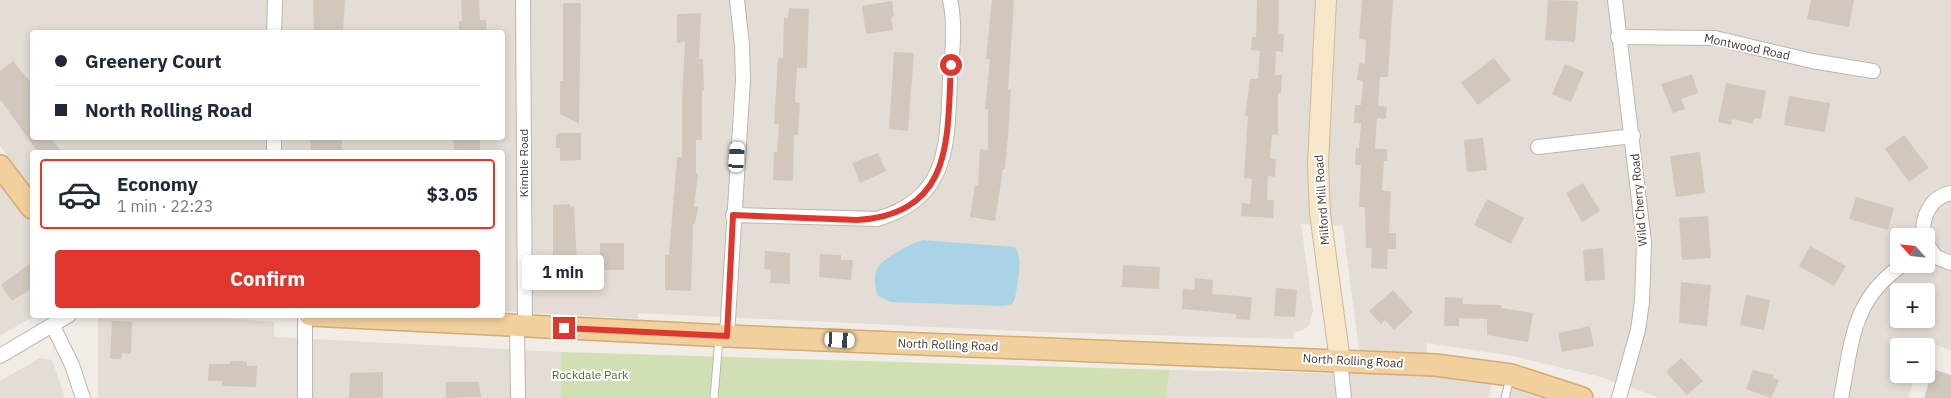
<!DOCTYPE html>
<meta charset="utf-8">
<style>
body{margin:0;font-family:"IBM Plex Sans",sans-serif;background:#f6f6f7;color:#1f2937;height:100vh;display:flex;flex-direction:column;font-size:19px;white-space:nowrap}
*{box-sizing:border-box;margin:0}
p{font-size:16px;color:#747a83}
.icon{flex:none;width:28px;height:28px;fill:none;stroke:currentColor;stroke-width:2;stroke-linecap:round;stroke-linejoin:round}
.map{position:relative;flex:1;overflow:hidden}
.side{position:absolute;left:30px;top:150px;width:475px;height:168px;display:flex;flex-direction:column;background:#fff;border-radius:5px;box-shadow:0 2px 8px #0003}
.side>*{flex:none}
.hud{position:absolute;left:30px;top:30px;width:475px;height:110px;border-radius:5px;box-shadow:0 2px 8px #0003;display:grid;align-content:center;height:110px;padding:0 25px;background:#fff}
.needle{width:32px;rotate:297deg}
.fabs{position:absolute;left:1890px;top:228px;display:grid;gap:10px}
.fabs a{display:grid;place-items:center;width:45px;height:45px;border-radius:5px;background:#fff;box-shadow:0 2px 8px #0003;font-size:25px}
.end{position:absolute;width:22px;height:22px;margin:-11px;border:6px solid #df362e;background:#fff;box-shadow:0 0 0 2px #fff}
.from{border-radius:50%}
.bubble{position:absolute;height:35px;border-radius:5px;background:#fff;box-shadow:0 2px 8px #0003;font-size:16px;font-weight:800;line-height:35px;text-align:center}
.car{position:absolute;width:15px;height:30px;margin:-15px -8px;border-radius:6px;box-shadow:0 0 4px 1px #0007;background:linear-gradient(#fff 24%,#345 0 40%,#fff 0 76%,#345 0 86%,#fff 0)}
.hud b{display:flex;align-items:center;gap:18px;height:48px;font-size:19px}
.hud b+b{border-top:1px solid #e0e1e3}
.hud i{width:12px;height:12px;background:#1f2937}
ul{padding:9px 0 0;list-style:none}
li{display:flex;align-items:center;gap:15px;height:70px;margin:0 10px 8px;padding:0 15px;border:2px solid transparent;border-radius:5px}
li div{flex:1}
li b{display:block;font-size:19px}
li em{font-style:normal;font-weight:800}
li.selected{border-color:#df362e}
li>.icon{width:45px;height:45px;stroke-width:1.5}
.button{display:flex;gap:10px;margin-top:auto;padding:10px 25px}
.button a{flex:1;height:58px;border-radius:5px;background:#df362e;color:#fff;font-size:20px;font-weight:800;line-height:58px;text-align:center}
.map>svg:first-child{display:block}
</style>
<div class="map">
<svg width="1951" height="398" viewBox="0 0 1951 398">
<rect width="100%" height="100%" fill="#f1ece6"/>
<g fill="#e4ddd5" fill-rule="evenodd">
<path d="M0,0H1951V350L1921,340L1919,346H1899V374H1914L1909,398H1660L1601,377L1513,356L1427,343L1425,375L1492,378L1489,398H1166L1170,370L1362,374L1343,226L1301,224L1313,311L1309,325L1303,330L1294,332L1293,339L1041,332L638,313V319L503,311L502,152H32V189L0,146ZM32,32H502V138H32ZM1899,236H1926V264H1899ZM1899,291H1926V319H1899Z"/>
<path d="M0,181L32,220V315H36L0,336Z"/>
<path d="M98,315H188L274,322V337L561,352V398H98Z"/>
<path d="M40,358L52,360L65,398H0V381Z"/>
<path d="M1513,385L1553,398H1509Z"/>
</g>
<path fill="#d1e0b3" d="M561,352L1170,370L1166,398H561Z"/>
<path fill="#a9d4e6" d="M923,240L1015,247C1024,261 1017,283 1015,299L1012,304L1003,306L891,302L878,296C875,288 873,277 877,269C882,258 912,243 923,240Z"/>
<g fill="#d1c7bd">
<path d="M313,0H345L343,32H314Z"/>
<path d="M461,0H479L480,20H486L487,32H459V21H462Z"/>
<path d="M992,0H1014L1008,90H1011L1008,137L1005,169H1003L995,221L970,217L975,185H978L980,149L988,150V109H985L990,59H986Z"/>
<path d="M1257,0H1279L1278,34H1284L1283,52L1276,51L1275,75H1282L1281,93H1278V135L1272,134L1270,158L1276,159L1275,177L1268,176L1267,200H1274L1273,218L1241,216L1242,203L1250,204L1252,179L1244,178L1248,116H1245L1250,79H1258L1260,51L1251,50L1252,37H1256Z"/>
<path d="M1362,0H1393L1388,77H1380L1378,106L1387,107L1386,119L1377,118L1375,149H1387V161H1384L1382,191H1391L1389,233H1396V249H1388L1387,269L1371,268L1372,248H1366L1365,207H1359L1361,165H1355L1356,148H1359L1361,123H1354L1355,105H1361L1363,81L1357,80L1359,63L1365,64L1366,40L1359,39Z"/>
<path d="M1548,0L1578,1L1575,42L1545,40Z"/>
<path d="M1811,0H1854L1849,27L1807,19Z"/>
<path d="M892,1L894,16L891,17L893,30L866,34L862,6Z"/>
<path d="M563,3H581L579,124L560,114V81H563Z"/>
<path d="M789,8L809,9L807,68H797L795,102L800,103L798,135H794L793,181L773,180L774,152H777L779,124H774L778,58H783L784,18H788Z"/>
<path d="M701,13L699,59H703L704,91H702V140H696V173H698L694,207H698L695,224H693L691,291L665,290V255H669L677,157H682V98L685,42L677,43V14Z"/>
<path d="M894,52L914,53L908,131L889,129Z"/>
<path d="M1494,58L1511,80L1478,105L1461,83Z"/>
<path d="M13,61L32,84V138H51L62,152H38L0,99V71Z"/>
<path d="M1565,64L1584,72L1571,102L1552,94Z"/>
<path d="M1692,74L1698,93L1681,99L1685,109L1673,113L1661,84Z"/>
<path d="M1726,83L1766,91L1761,119L1754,118L1753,124L1732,119L1731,125L1718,122Z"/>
<path d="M1789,96L1830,103L1825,132L1784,125Z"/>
<path d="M560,133H581V160L560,161V148H556V135Z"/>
<path d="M1904,135L1929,168L1909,182L1885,149Z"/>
<path d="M310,138H342V151L311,152Z"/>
<path d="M453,138H480V152H454Z"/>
<path d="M1483,138L1487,170L1467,172L1464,140Z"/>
<path d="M1700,152L1705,193L1676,197L1670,156Z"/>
<path d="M878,153L886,171L860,183L852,163Z"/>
<path d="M1583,183L1600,211L1582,222L1566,193Z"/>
<path d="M1856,197L1894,208L1888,230L1849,219Z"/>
<path d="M1487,199L1524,218L1511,244L1474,225Z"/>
<path d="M570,204V207L574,206L577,266L556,267V259H553V205Z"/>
<path d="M1708,216L1711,258L1682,260L1679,218Z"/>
<path d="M600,243H624V270H595V259H600Z"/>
<path d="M1810,246L1846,266L1834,286L1799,266Z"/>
<path d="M1603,248L1605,280L1585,281L1583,250Z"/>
<path d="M765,251L790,253V284L770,283L771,270L764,269Z"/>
<path d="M820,254L841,255V260H853L851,280L819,277Z"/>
<path d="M32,262V288L12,301L1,285Z"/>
<path d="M1123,265L1160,267L1159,289L1122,287Z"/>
<path d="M1195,278L1213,280L1212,294L1252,297L1250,320L1236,319V314L1182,309L1183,289L1194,290Z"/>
<path d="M1681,282L1711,285L1707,326L1679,323Z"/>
<path d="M1276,288L1297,290L1295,317L1274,316Z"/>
<path d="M1393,290L1413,312L1394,330L1385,320L1381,324L1369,311Z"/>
<path d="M1746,295L1770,300L1764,330L1740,325Z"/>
<path d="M1445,297L1463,298V304L1501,305V308L1533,313L1528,342L1487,335V319L1459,318V326H1444Z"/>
<path d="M112,321L132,322L131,354L122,353L121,359H110Z"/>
<path d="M1590,326L1594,346L1562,352L1558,333Z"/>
<path d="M1681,358L1703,381L1687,395L1666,372Z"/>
<path d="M230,361H242L247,362V366H257L256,387L222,386V381H208L209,364H230Z"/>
<path d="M1933,369L1951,375V398H1924Z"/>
<path d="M1753,370L1774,375L1773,378L1779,380L1771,398L1746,389Z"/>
<path d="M383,372V398H349L350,373Z"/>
<path d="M446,382H479L481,397L446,398Z"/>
</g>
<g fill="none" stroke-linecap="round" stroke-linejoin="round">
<g stroke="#beb6ad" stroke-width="9">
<g id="lane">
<path d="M714,398L719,338"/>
<path d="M1505,398L1510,378"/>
</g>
</g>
<g stroke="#beb6ad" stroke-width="16">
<g id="street">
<path d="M523,0L525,326"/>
<path d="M1615,0L1644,242L1642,302L1638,330L1619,398"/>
<path d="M274,32L275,0"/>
<path d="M1618,37L1715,38L1812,61L1873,71"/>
<path d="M274,138V152"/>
<path d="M1538,147L1633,136"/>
<path d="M733,215L877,219C950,198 947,144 950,80C952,54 956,26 950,0"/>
<path d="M1923,236C1922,217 1930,197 1951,193"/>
<path d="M1926,243L1936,257L1951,263"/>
<path d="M305,315V398"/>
<path d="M53,326L72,365L83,398"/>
<path d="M517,326L518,398"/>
<path d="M727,336L743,80L742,45L737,0"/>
<path d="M0,356L69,315"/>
<path d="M1340,361L1344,398"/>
<path d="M1841,398C1852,342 1852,298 1904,264"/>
</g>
</g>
<g stroke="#cbb99b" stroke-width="22">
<path id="secondary" d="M1326,0L1318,164L1320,213L1340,361"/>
</g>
<g stroke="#d4ab70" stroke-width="24">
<g id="primary">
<path d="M0,166L32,208"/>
<path d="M310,315L727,336L1435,365L1511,375L1582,398"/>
</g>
</g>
<use href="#lane" stroke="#fff" stroke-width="7"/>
<use href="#street" stroke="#fff" stroke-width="14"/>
<use href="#secondary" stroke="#f7e7c9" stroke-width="20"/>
<use href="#primary" stroke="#f1d09e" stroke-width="21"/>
</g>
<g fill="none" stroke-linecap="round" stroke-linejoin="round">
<path stroke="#df362e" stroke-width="6" d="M564,328L727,336L733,215L857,220C954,214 947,139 951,65"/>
</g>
<g text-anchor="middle" stroke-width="4" stroke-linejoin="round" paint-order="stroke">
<g font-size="12" fill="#423c36" stroke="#fff">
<text transform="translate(1747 47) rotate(12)" y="4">Montwood Road</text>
<text transform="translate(524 163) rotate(-90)" y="4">Kimble Road</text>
<text transform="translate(1322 200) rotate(-94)" y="4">Milford Mill Road</text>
<text transform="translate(1639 200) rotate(-95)" y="4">Wild Cherry Road</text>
<text transform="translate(948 345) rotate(2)" y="4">North Rolling Road</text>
<text transform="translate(1353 361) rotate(3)" y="4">North Rolling Road</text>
</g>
<g font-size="12" fill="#4e6d31" stroke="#fff">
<text x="590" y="379">Rockdale Park</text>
</g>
</g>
</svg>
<div class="fabs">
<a><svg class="needle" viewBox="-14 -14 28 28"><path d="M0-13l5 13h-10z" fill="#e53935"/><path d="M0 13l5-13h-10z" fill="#747a83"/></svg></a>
<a>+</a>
<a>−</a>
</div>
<i class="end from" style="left:951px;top:65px"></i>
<i class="end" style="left:564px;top:328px"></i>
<div class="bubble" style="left:522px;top:255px;width:82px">1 min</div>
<i class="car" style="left:737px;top:157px;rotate:4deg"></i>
<i class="car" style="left:840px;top:340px;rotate:93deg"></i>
<div class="hud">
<b><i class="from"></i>Greenery Court</b>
<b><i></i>North Rolling Road</b>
</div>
<section class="side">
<ul>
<li class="selected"><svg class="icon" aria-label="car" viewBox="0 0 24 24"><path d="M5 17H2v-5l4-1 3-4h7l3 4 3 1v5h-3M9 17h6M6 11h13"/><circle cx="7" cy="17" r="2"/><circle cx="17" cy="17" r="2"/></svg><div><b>Economy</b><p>1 min · 22:23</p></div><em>$3.05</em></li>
</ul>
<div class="button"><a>Confirm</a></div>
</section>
</div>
